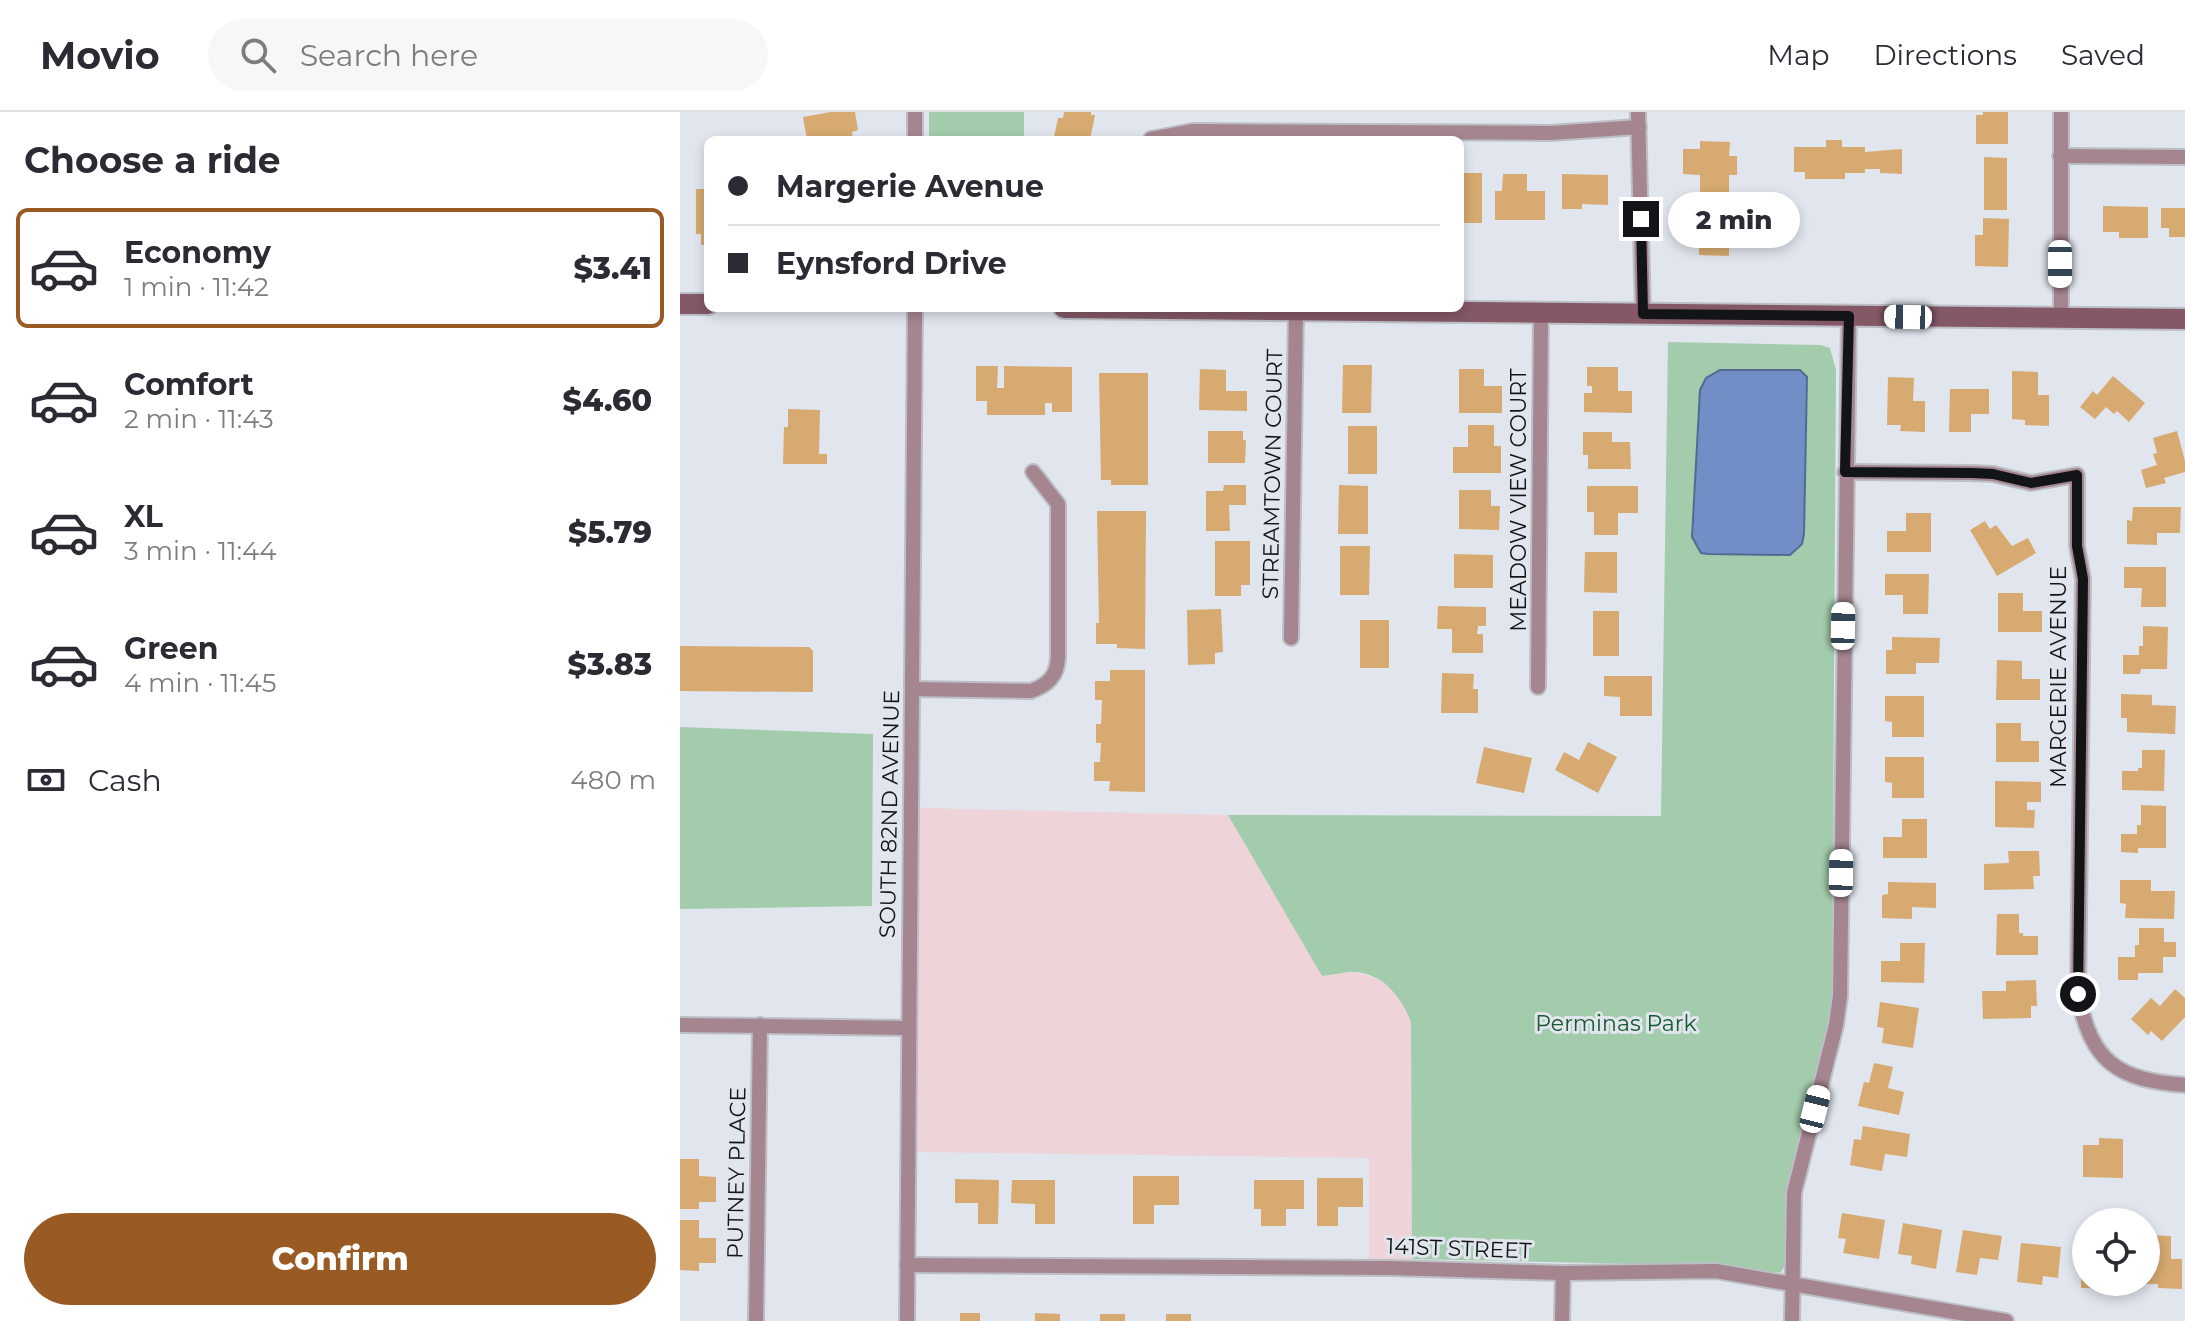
<!DOCTYPE html>
<meta charset="utf-8">
<style>
body{margin:0;font-family:Montserrat,sans-serif;background:#f7f7f7;color:#2b2b33;height:100vh;display:flex;flex-direction:column;font-size:30px;white-space:nowrap}
*{box-sizing:border-box;margin:0}
p{font-size:26px;color:#7c7c81}
.icon{flex:none;width:44px;height:44px;fill:none;stroke:currentColor;stroke-width:2;stroke-linecap:round;stroke-linejoin:round}
.map{position:relative;flex:1;overflow:hidden}
.drawer{display:flex;flex-direction:column;background:#fff;width:680px}
.drawer>*{flex:none}
.banner{position:absolute;left:24px;top:24px;width:760px;height:176px;border-radius:12px;box-shadow:0 4px 12px #0003;display:grid;align-content:center;height:176px;padding:0 24px;background:#fff}
.buttons{position:absolute;left:1392px;top:1096px;display:grid;gap:16px}
.buttons a{display:grid;place-items:center;width:88px;height:88px;border-radius:50%;background:#fff;box-shadow:0 4px 12px #0003;font-size:40px}
.end{position:absolute;width:36px;height:36px;margin:-18px;border:10px solid #131417;background:#fff;box-shadow:0 0 0 4px #fff}
.from{border-radius:50%}
.bubble{position:absolute;height:56px;border-radius:28px;background:#fff;box-shadow:0 4px 12px #0003;font-size:26px;font-weight:800;line-height:56px;text-align:center}
.car{position:absolute;width:24px;height:48px;margin:-24px -12px;border-radius:10px;box-shadow:0 0 6px 2px #0007;background:linear-gradient(#fff 24%,#345 0 40%,#fff 0 76%,#345 0 86%,#fff 0)}
.banner b{display:flex;align-items:center;gap:28px;height:76px;font-size:30px}
.banner b+b{border-top:2px solid #e1e1e2}
.banner i{width:20px;height:20px;background:#2b2b33}
ul{padding:0;list-style:none}
li{display:flex;align-items:center;gap:24px;height:120px;margin:0 16px 12px;padding:0 8px;border:4px solid transparent;border-radius:12px}
li div{flex:1}
li b{display:block;font-size:30px}
li em{font-style:normal;font-weight:800}
li.active{border-color:#9a5a23}
li>.icon{width:72px;height:72px;stroke-width:1.5}
h2{padding:0 24px;font-size:36px;line-height:96px}
.pay{display:flex;align-items:center;gap:20px;height:88px;padding:0 24px;font-size:30px}
.pay p{margin-inline-start:auto}
.cta{display:flex;gap:16px;margin-top:auto;padding:16px 24px}
.cta a{flex:1;height:92px;border-radius:48px;background:#9a5a23;color:#fff;font-size:32px;font-weight:800;line-height:92px;text-align:center}
header{display:flex;align-items:center;gap:48px;box-sizing:border-box;height:112px;padding:0 40px;background:#fff;border-bottom:2px solid #e1e1e2}
header strong{font-size:38px}
nav{display:flex;gap:44px;margin-inline-start:auto;font-size:28px}
.search{width:560px;height:72px;background:#f7f7f7;display:flex;align-items:center;gap:20px;box-sizing:border-box;padding:0 28px;border-radius:44px;color:#7c7c81;font-size:30px}
main{display:flex;flex:1;min-height:0}
.map>svg:first-child{display:block}
</style>
<header>
<strong>Movio</strong>
<div class="search"><svg class="icon" aria-label="search" viewBox="0 0 24 24"><circle cx="10" cy="10" r="6"/><path d="M15 15l6 6"/></svg>Search here</div>
<nav><a>Map</a><a>Directions</a><a>Saved</a></nav>
</header>
<main>
<section class="drawer">
<h2>Choose a ride</h2>
<ul>
<li class="active"><svg class="icon" aria-label="car" viewBox="0 0 24 24"><path d="M5 17H2v-5l4-1 3-4h7l3 4 3 1v5h-3M9 17h6M6 11h13"/><circle cx="7" cy="17" r="2"/><circle cx="17" cy="17" r="2"/></svg><div><b>Economy</b><p>1 min · 11:42</p></div><em>$3.41</em></li>
<li><svg class="icon" aria-label="car" viewBox="0 0 24 24"><path d="M5 17H2v-5l4-1 3-4h7l3 4 3 1v5h-3M9 17h6M6 11h13"/><circle cx="7" cy="17" r="2"/><circle cx="17" cy="17" r="2"/></svg><div><b>Comfort</b><p>2 min · 11:43</p></div><em>$4.60</em></li>
<li><svg class="icon" aria-label="car" viewBox="0 0 24 24"><path d="M5 17H2v-5l4-1 3-4h7l3 4 3 1v5h-3M9 17h6M6 11h13"/><circle cx="7" cy="17" r="2"/><circle cx="17" cy="17" r="2"/></svg><div><b>XL</b><p>3 min · 11:44</p></div><em>$5.79</em></li>
<li><svg class="icon" aria-label="car" viewBox="0 0 24 24"><path d="M5 17H2v-5l4-1 3-4h7l3 4 3 1v5h-3M9 17h6M6 11h13"/><circle cx="7" cy="17" r="2"/><circle cx="17" cy="17" r="2"/></svg><div><b>Green</b><p>4 min · 11:45</p></div><em>$3.83</em></li>
</ul>
<div class="pay"><svg class="icon" aria-label="cash" viewBox="0 0 24 24"><path d="M3 7h18v10H3z"/><circle cx="12" cy="12" r="2"/></svg>Cash<p>480 m</p></div>
<div class="cta"><a>Confirm</a></div>
</section>
<div class="map">
<svg width="1505" height="1209" viewBox="0 0 1505 1209">
<rect width="100%" height="100%" fill="#e1e5ed"/>
<path fill="#eed3d8" d="M238,696L548,703L642,863L672,860L691,864L712,876L724,892L731,910L732,1147L689,1148V1046L237,1040Z"/>
<g fill="#a3ccac">
<rect x="249" y="0" width="95" height="28"/>
<path d="M988,230L1140,233L1150,236L1156,258L1152,884L1148,916L1109,1072L1106,1151L1101,1160L1088,1161L1048,1154L732,1147L731,910C721,884 701,858 669,860C660,861 651,863 642,864L548,703L981,704Z"/>
<path d="M0,615L193,622L192,794L0,797Z"/>
</g>
<path fill="#728ec7" stroke="#566992" stroke-width="2" d="M1040,258H1120L1127,265L1124,422L1122,432L1110,443L1028,442L1021,441L1012,425L1020,278L1026,266Z"/>
<g fill="#d6aa70">
<path d="M151,0H175L178,18L172,20L173,28H166V24L127,28L123,5Z"/>
<path d="M384,0H411V3H415L410,28L374,25L378,6H383Z"/>
<path d="M1303,0H1328V32H1296V3H1303Z"/>
<path d="M1146,28H1162V35H1185V40L1222,37V62L1200,61V57H1185V61H1165V67H1125V60H1114V35H1146Z"/>
<path d="M1020,29L1050,30L1049,44H1057V63H1049V80H1020V63L1003,62V37H1020Z"/>
<path d="M1304,45L1327,46V98H1304Z"/>
<path d="M781,61H802V111H780Z"/>
<path d="M823,62H847V79H865V108H815V79H822Z"/>
<path d="M882,62L928,63V93L902,92V97H882Z"/>
<path d="M16,77H28V133H21V122H16Z"/>
<path d="M1020,94H1049V144L1019,143V126H1003V101H1020Z"/>
<path d="M1423,94L1468,95V126H1439V120H1423Z"/>
<path d="M1481,96H1505V125H1489V116H1481Z"/>
<path d="M1303,106L1329,107L1328,155L1295,154V123H1303Z"/>
<path d="M663,253H692L691,301H662Z"/>
<path d="M296,254H318L317,276H324V254L392,255V300H372V291H365V303H307V289H296Z"/>
<path d="M907,255H938V279H952V301L904,300V281H912V274H907Z"/>
<path d="M520,257L546,258V279H567V299L519,298Z"/>
<path d="M779,257H804V274H822V301H779Z"/>
<path d="M1332,259L1358,260V283H1369V314L1345,313V308L1332,307Z"/>
<path d="M419,261H468V373H431V368H421Z"/>
<path d="M1433,264L1465,291L1449,310L1437,299L1434,302L1426,295L1415,307L1400,295L1413,279L1417,283Z"/>
<path d="M1208,265L1234,266L1233,289H1245V320L1220,319L1221,313H1207Z"/>
<path d="M1270,277H1309V302H1291V320H1269Z"/>
<path d="M108,297L140,298L139,342H147V352H103L104,315H108Z"/>
<path d="M788,313H814V334H821V361H773V335H788Z"/>
<rect x="668" y="314" width="29" height="48"/>
<path d="M528,319H563V328H566L565,351H528Z"/>
<path d="M1497,319L1505,349V360L1484,366L1486,371L1466,376L1461,358L1477,353L1473,342L1477,341L1473,326Z"/>
<path d="M903,320H932V330H950L951,357H908V343H903Z"/>
<path d="M544,373H566V393H549L550,419H526V379H543Z"/>
<path d="M659,373L688,374V422H658Z"/>
<path d="M907,374H958V401H938V423H914V400H907Z"/>
<path d="M779,378H811V394H820L819,418L779,417Z"/>
<path d="M1453,395H1501L1500,421H1477V433L1447,432V408L1452,409Z"/>
<path d="M417,399H466L465,537L437,536V532H416V511H419Z"/>
<path d="M1226,401H1251V440H1207V419H1226Z"/>
<path d="M1305,409L1310,417L1316,413L1332,434L1348,426L1356,441L1317,464L1290,418Z"/>
<path d="M535,429H570V473H561V484H535Z"/>
<path d="M660,434H690L689,483H660Z"/>
<path d="M905,440H937V481L904,480Z"/>
<path d="M774,442L813,443V476H774Z"/>
<path d="M1444,455H1486V495H1461L1462,476H1444Z"/>
<path d="M1205,462H1249L1248,502H1223V483H1205Z"/>
<path d="M1318,481H1343V499H1362V520H1318Z"/>
<path d="M758,494L806,495V514H798L797,522H803V541H772V517H757Z"/>
<path d="M541,497L543,540L535,541V552L508,553L507,498Z"/>
<rect x="913" y="499" width="26" height="45"/>
<rect x="680" y="508" width="29" height="48"/>
<path d="M1463,514L1488,515L1487,557H1461L1460,562H1443V543H1459V534H1463Z"/>
<path d="M1212,525L1260,526L1259,551H1236V562H1206V538H1212Z"/>
<path d="M0,534L129,535L133,539V580L0,579Z"/>
<path d="M1317,548L1342,549V567H1360V588H1316Z"/>
<path d="M430,558H465V680L429,679L430,669H414V650H420L421,631H416V612H421L422,588H415V569H430Z"/>
<path d="M762,561L794,562L793,577H798V601H761Z"/>
<path d="M924,564H972V604H940V585L924,584Z"/>
<path d="M1441,582L1472,583V593L1496,594L1495,622L1447,620V606H1441Z"/>
<path d="M1205,584H1244V625H1212V610L1205,609Z"/>
<path d="M1316,611H1341V629H1359V650H1316Z"/>
<path d="M908,630L937,645L918,681L875,658L884,640L899,648Z"/>
<path d="M804,635L852,646L844,681L796,671Z"/>
<path d="M1462,638H1485L1484,679L1442,678V659H1458V656H1462Z"/>
<path d="M1205,645H1244V686H1212V671L1205,670Z"/>
<path d="M1315,669L1361,670V690H1347V698H1355L1354,716L1315,715Z"/>
<path d="M1461,693L1486,694V736H1458V741L1441,740V722H1457V713H1461Z"/>
<path d="M1222,707H1247V746H1203V725H1222Z"/>
<path d="M1328,739H1359L1360,764H1353L1354,777L1304,778V752L1329,751Z"/>
<path d="M1440,768H1471V779H1495L1494,807L1445,806L1446,792L1440,791Z"/>
<path d="M1208,770L1256,771V796L1232,795V807L1202,806V783L1208,782Z"/>
<path d="M1317,802H1339V821H1343V824H1358V843H1316Z"/>
<path d="M1459,816H1484V830H1496V845H1483V861H1458V868H1438V845H1455V833H1459Z"/>
<path d="M1220,831H1245L1244,871L1201,870V849H1220Z"/>
<path d="M1356,868L1357,894H1351V906L1303,907L1302,879H1326V869Z"/>
<path d="M1495,877L1505,886V905L1482,929L1471,919L1468,923L1451,907L1471,886L1480,894Z"/>
<path d="M1200,890L1239,896L1233,936L1202,931L1204,916L1197,915Z"/>
<path d="M1194,951L1213,955L1208,976L1224,980L1219,1003L1178,994L1184,970L1189,971Z"/>
<path d="M1183,1014L1230,1022L1227,1045L1205,1042L1202,1059L1170,1053L1174,1027L1181,1028Z"/>
<path d="M1419,1026L1443,1027V1066L1403,1065V1033H1419Z"/>
<path d="M0,1047H19V1064L36,1065V1090H19V1097H0Z"/>
<path d="M453,1064H499V1093H474V1112H453Z"/>
<path d="M637,1066H683V1095H658V1114H637Z"/>
<path d="M275,1067L319,1068L318,1112H298V1091H275Z"/>
<path d="M332,1068H375V1112H355V1092L331,1091Z"/>
<path d="M574,1068H624V1097H606V1114H581V1097H574Z"/>
<path d="M1162,1101L1205,1108L1199,1147L1163,1141L1166,1127L1158,1126Z"/>
<path d="M0,1108H19V1126H36V1151H19V1159L0,1158Z"/>
<path d="M1223,1111L1262,1118L1256,1157L1231,1152L1232,1144L1218,1142Z"/>
<path d="M1283,1118L1322,1124L1318,1148L1300,1146L1297,1163L1276,1160Z"/>
<path d="M1466,1123L1491,1124V1147H1502V1177L1478,1176V1172H1466Z"/>
<path d="M1341,1131L1381,1135L1378,1166L1363,1164L1362,1173L1337,1170Z"/>
<path d="M1402,1133H1406V1170H1423V1176H1401Z"/>
<rect x="280" y="1201" width="20" height="8"/>
<path d="M355,1201L380,1202V1209H355Z"/>
<rect x="420" y="1202" width="25" height="7"/>
<rect x="486" y="1202" width="25" height="7"/>
</g>
<g fill="none" stroke-linecap="round" stroke-linejoin="round">
<g stroke="#bcbfc6" stroke-width="18">
<g id="street">
<path d="M235,0V28"/>
<path d="M958,0L963,202"/>
<path d="M1381,0V206"/>
<path d="M471,27L513,19L871,21L959,15"/>
<path d="M1380,44L1505,45"/>
<path d="M1165,360L1292,361L1313,362L1351,371L1397,363V434L1403,467L1398,882C1411,950 1437,968 1505,973"/>
<path d="M611,526L616,198"/>
<path d="M858,575L861,201"/>
<path d="M232,577L351,579C368,573 377,564 378,546V392L353,360"/>
<path d="M0,913L229,916"/>
<path d="M227,1153L710,1156L883,1161L1036,1159L1326,1209"/>
<path d="M76,1209L80,913"/>
<path d="M227,1209L235,196"/>
<path d="M882,1209L883,1161"/>
<path d="M1112,1209L1114,1081L1156,913L1160,884L1169,204"/>
</g>
</g>
<g stroke="#bcbfc6" stroke-width="24">
<g id="secondary">
<path d="M0,192H28"/>
<path d="M384,196L1505,207"/>
</g>
</g>
<use href="#street" stroke="#a58590" stroke-width="14"/>
<use href="#secondary" stroke="#845867" stroke-width="20"/>
</g>
<g fill="none" stroke-linecap="round" stroke-linejoin="round">
<path stroke="#131417" stroke-width="10" d="M961,107L963,202L1169,204L1165,360L1292,361L1313,362L1351,371L1397,363V434L1403,467L1398,882"/>
</g>
<g text-anchor="middle" stroke-width="6" stroke-linejoin="round" paint-order="stroke">
<g font-size="22" fill="#131417" stroke="#e1e5ed">
<text transform="translate(592 362) rotate(-89)" y="8">STREAMTOWN COURT</text>
<text transform="translate(838 388) rotate(-90)" y="8">MEADOW VIEW COURT</text>
<text transform="translate(1378 565) rotate(-90)" y="8">MARGERIE AVENUE</text>
<text transform="translate(209 702) rotate(-89)" y="8">SOUTH 82ND AVENUE</text>
<text transform="translate(56 1061) rotate(-89)" y="8">PUTNEY PLACE</text>
<text transform="translate(779 1136) rotate(2)" y="8">141ST STREET</text>
</g>
<g font-size="22" fill="#165a2f" stroke="#e1e5ed">
<text x="936" y="919">Perminas Park</text>
</g>
</g>
</svg>
<div class="buttons">
<a><svg class="icon" aria-label="locate" viewBox="0 0 24 24"><circle cx="12" cy="12" r="6"/><path d="M12 2v4M12 18v4M2 12h4M18 12h4"/></svg></a>
</div>
<i class="end from" style="left:1398px;top:882px"></i>
<i class="end" style="left:961px;top:107px"></i>
<div class="bubble" style="left:988px;top:80px;width:132px">2 min</div>
<i class="car" style="left:1380px;top:152px;rotate:180deg"></i>
<i class="car" style="left:1228px;top:205px;rotate:271deg"></i>
<i class="car" style="left:1163px;top:514px;rotate:1deg"></i>
<i class="car" style="left:1161px;top:761px;rotate:1deg"></i>
<i class="car" style="left:1135px;top:997px;rotate:14deg"></i>
<div class="banner">
<b><i class="from"></i>Margerie Avenue</b>
<b><i></i>Eynsford Drive</b>
</div>
</div>
</main>
